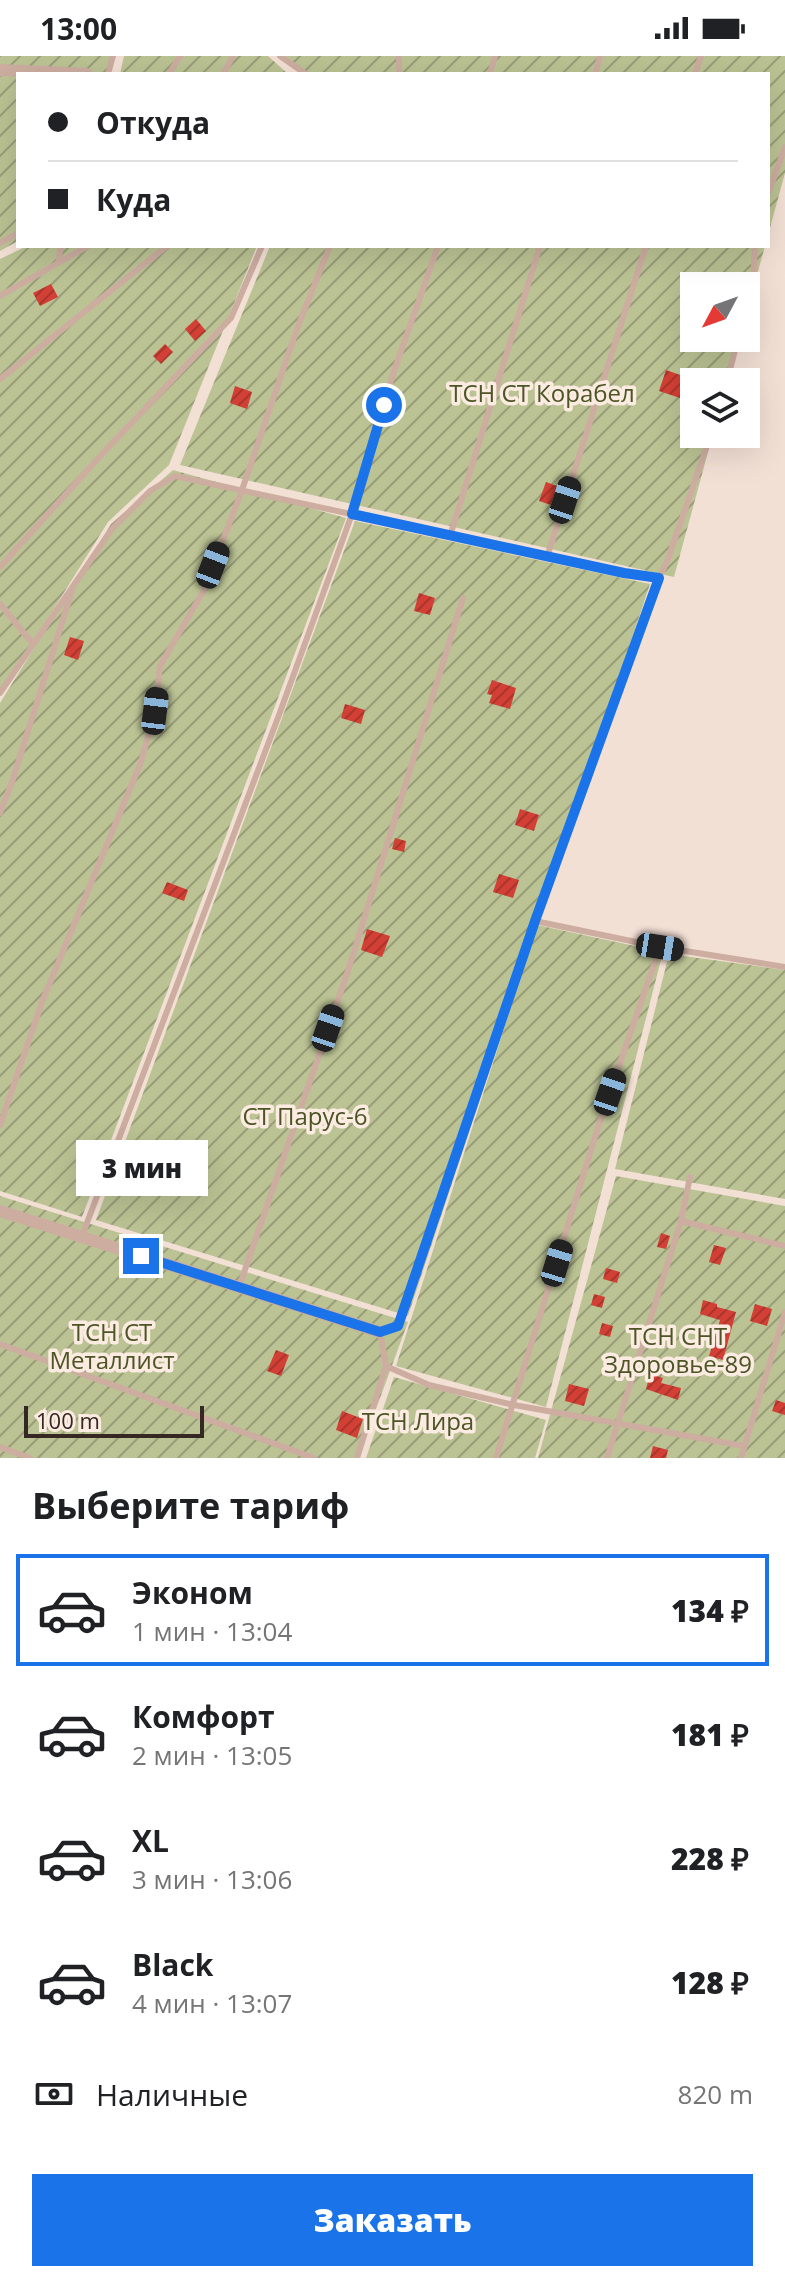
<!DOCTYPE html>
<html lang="ru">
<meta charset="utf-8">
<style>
body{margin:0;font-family:"Open Sans",sans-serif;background:#f6f6f6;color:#202124;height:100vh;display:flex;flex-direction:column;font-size:30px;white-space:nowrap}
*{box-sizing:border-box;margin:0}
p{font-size:26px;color:#757577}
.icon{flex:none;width:44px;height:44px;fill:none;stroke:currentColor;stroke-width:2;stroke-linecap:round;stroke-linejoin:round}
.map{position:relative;height:1402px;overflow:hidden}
.details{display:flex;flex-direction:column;background:#fff;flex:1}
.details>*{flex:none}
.top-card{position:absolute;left:16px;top:16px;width:754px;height:176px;border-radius:0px;box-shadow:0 8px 32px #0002;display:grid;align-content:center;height:176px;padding:0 32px;background:#fff}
.needle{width:52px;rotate:229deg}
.fabs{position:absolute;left:680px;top:216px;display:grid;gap:16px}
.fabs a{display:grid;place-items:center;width:80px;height:80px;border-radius:0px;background:#fff;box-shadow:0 8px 32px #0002;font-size:40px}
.scale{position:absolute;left:24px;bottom:20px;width:180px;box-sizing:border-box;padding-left:8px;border:4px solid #352724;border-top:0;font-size:22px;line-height:28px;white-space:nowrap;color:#352724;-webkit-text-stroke:6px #fbebe1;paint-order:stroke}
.end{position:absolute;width:36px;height:36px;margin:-18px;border:10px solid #1a73e8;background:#fff;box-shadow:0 0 0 4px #fff}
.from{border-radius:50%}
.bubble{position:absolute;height:56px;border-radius:0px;background:#fff;box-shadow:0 8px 32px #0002;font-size:26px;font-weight:800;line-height:56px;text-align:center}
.car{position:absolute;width:24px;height:48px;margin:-24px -12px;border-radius:10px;box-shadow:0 0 6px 2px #0007;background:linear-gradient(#222 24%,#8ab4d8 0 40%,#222 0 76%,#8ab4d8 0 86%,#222 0)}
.top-card b{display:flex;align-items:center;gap:28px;height:76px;font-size:30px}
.top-card b+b{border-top:2px solid #e0e0e0}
.top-card i{width:20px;height:20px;background:#202124}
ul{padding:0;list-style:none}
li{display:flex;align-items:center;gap:24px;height:112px;margin:0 16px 12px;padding:0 16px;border:4px solid transparent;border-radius:0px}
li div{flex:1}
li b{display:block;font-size:30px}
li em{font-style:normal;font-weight:800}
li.selected{border-color:#1a73e8}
li>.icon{width:72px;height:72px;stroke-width:1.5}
h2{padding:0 32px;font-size:36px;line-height:96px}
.pay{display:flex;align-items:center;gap:20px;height:88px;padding:0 32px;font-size:30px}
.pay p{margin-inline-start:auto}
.action{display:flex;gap:16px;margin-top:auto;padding:16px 32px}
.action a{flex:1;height:92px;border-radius:0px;background:#1a73e8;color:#fff;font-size:32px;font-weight:800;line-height:92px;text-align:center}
.status{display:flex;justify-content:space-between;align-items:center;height:56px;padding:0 40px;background:#fff;direction:ltr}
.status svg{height:22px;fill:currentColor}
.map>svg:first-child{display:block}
</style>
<div class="status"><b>13:00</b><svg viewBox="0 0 49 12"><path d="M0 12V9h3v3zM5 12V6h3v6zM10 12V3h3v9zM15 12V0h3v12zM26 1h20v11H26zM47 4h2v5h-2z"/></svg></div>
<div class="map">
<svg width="785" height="1402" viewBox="0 0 785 1402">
<defs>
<pattern id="garden-furrows" width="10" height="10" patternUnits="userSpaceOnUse" patternTransform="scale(2)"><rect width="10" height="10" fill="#bbc394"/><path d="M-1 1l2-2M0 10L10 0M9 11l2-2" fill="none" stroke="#999e79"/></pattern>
<pattern id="building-hatch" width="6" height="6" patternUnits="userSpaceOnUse" patternTransform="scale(2)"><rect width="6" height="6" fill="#d23f34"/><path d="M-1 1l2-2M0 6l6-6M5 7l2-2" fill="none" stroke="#ab352c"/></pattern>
</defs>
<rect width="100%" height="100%" fill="#f3e0d5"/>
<g fill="url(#garden-furrows)">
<path d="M0,0H111L108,18H18V185L0,195Z"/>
<path d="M124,0H268L288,18H120Z"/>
<path d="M285,0H785V117L768,179V18H309Z"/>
<path d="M27,190H257L169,409L108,466L0,639V203Z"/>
<path d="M270,190H765L746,259V230H694V282H740L728,326H694V378H713L674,521L180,409Z"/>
<path d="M173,414L346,462L82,1161L0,1135V647L111,468Z"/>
<path d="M355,465L650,528L537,869L663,896L546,1351L396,1310L524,910L408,1260L96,1164Z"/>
<path d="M669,898L785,914V1143L615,1113Z"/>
<path d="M616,1120L785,1150V1402H538Z"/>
<path d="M0,1140L408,1266L358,1402H0Z"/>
<path d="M394,1321L546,1364L535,1402H366Z"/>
</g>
<g fill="url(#building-hatch)">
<path d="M51,228L58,241L40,250L33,237Z"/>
<path d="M196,263L206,275L195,285L185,273Z"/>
<path d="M165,288L173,296L161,308L153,300Z"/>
<path d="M666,314L686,321L685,337L680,342L659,335Z"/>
<path d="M235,330L252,336L247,353L230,347Z"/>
<path d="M546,426L557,430L551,449L539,445Z"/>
<path d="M419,537L435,542L430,559L414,555Z"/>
<path d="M70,581L84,585L78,604L64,599Z"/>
<path d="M492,624L516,632L510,653L489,647L492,639L487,638Z"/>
<path d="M345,648L365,654L361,668L341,662Z"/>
<path d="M520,753L539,759L534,775L515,769Z"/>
<path d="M395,782L406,785L404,796L392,793Z"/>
<path d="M499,818L519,824L513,842L493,836Z"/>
<path d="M167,826L188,834L184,845L162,837Z"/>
<path d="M367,873L390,880L382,901L361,894Z"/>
<path d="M661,1177L670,1180L666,1193L657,1191Z"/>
<path d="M714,1189L726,1192L720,1209L709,1206Z"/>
<path d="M606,1212L620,1216L617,1227L603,1223Z"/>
<path d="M594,1238L605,1241L602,1252L591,1249Z"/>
<path d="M703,1244L717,1248V1251L736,1256L723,1304L709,1300L720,1264L700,1258Z"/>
<path d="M755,1248L772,1253L767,1270L750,1265Z"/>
<path d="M602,1267L613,1270L610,1281L599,1278Z"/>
<path d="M276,1294L289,1299L281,1320L267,1315Z"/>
<path d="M650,1318L663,1322L661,1327L681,1332L678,1344L646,1333Z"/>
<path d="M569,1328L589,1333L584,1350L565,1345Z"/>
<path d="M776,1344L785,1347V1359L772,1355Z"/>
<path d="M342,1355L363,1363L357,1382L336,1374Z"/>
<path d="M653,1390L668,1394L666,1402H650Z"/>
</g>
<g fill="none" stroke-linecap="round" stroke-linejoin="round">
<g stroke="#ccada0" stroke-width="6">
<path d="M280,0L306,18"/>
<path d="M399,0V18"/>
<path d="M108,18L113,0"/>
<path d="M169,18L180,0"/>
<path d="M223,18L233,0"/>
<path d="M490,18L495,0"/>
<path d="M595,18L600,0"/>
<path d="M695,18L701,0"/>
<path d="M768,138L785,91"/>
<path d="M0,187L18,177"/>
<path d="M58,207L61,190"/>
<path d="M0,240L88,190"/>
<path d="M746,253L753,226L755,190"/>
<path d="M0,323L167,190"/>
<path d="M727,326L738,282"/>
<path d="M450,480L540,190"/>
<path d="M547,501L646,190"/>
<path d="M0,511L103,397L231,262L262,190"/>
<path d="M0,548L33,588"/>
<path d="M0,637L112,473L150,435L175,420L624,517L659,522L668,503L711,378"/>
<path d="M0,757L12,726L72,535"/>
<path d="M535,865L660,891L785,911"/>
<path d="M0,1069L42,946L141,706L155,655L160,610L204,534L242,434L298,270L330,190"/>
<path d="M681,1165L785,1190"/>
<path d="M82,1180L279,659L352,458L392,321L438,190"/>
<path d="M239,1231L348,915L463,542"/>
<path d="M0,1288L314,1402"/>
<path d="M386,1310L429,1329L514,1349L744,1390"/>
<path d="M0,1391L30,1402"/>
<path d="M357,1402L386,1310L380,1276L398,1270L535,865L659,522"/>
<path d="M496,1402L600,1065L660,891"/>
<path d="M607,1402L681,1165L690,1121"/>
<path d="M741,1402L785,1256"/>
</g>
<g stroke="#ccada0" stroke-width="12">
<path d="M0,14L87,18"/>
<path d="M0,1155L380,1276"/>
</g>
</g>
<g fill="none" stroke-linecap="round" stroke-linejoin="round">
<path stroke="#1a73e8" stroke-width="10" d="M141,1200L380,1276L398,1270L535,865L659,522L624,517L352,458L384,349"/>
</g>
<g text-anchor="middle" stroke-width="7" stroke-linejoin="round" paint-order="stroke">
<g font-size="24" fill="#4c5526" stroke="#fbebe1">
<text x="542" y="346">ТСН СТ Корабел</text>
<text x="305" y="1069">СТ Парус-6</text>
<text x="112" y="1285">ТСН СТ<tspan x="112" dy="28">Металлист</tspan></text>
<text x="678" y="1289">ТСН СНТ<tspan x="678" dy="28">Здоровье-89</tspan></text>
<text x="418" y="1374">ТСН Лира</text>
</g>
</g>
</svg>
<div class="fabs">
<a><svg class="needle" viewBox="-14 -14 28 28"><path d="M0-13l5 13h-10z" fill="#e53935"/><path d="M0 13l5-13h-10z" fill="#757577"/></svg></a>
<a><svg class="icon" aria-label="layers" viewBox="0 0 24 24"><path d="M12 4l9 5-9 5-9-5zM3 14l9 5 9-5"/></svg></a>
</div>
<div class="scale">100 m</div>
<i class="end from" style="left:384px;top:349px"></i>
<i class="end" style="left:141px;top:1200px"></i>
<div class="bubble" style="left:76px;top:1084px;width:132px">3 мин</div>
<i class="car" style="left:565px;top:444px;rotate:18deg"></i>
<i class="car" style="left:213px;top:509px;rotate:21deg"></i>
<i class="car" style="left:155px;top:655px;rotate:7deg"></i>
<i class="car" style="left:660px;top:891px;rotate:99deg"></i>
<i class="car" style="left:328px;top:972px;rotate:19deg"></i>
<i class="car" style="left:610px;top:1036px;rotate:19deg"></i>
<i class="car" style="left:557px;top:1207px;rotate:17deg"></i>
<div class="top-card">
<b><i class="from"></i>Откуда</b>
<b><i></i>Куда</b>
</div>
</div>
<section class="details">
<h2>Выберите тариф</h2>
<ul>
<li class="selected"><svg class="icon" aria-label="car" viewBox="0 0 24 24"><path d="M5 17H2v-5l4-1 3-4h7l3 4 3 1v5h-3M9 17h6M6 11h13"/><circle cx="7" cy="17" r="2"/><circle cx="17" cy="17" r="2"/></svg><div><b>Эконом</b><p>1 мин · 13:04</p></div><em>134 ₽</em></li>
<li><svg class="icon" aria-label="car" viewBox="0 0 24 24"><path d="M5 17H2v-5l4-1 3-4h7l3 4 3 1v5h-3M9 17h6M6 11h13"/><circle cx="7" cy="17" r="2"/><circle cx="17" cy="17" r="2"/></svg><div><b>Комфорт</b><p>2 мин · 13:05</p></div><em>181 ₽</em></li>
<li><svg class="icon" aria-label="car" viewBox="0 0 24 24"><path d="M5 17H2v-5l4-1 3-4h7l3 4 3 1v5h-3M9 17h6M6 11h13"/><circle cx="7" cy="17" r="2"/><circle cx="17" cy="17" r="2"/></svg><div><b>XL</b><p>3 мин · 13:06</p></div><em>228 ₽</em></li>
<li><svg class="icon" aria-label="car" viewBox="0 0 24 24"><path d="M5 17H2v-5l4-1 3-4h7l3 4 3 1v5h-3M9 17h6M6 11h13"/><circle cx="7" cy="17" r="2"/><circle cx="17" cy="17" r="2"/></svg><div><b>Black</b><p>4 мин · 13:07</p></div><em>128 ₽</em></li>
</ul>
<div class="pay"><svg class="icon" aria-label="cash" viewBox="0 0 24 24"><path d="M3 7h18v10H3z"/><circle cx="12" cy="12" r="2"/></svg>Наличные<p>820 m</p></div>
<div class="action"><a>Заказать</a></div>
</section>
